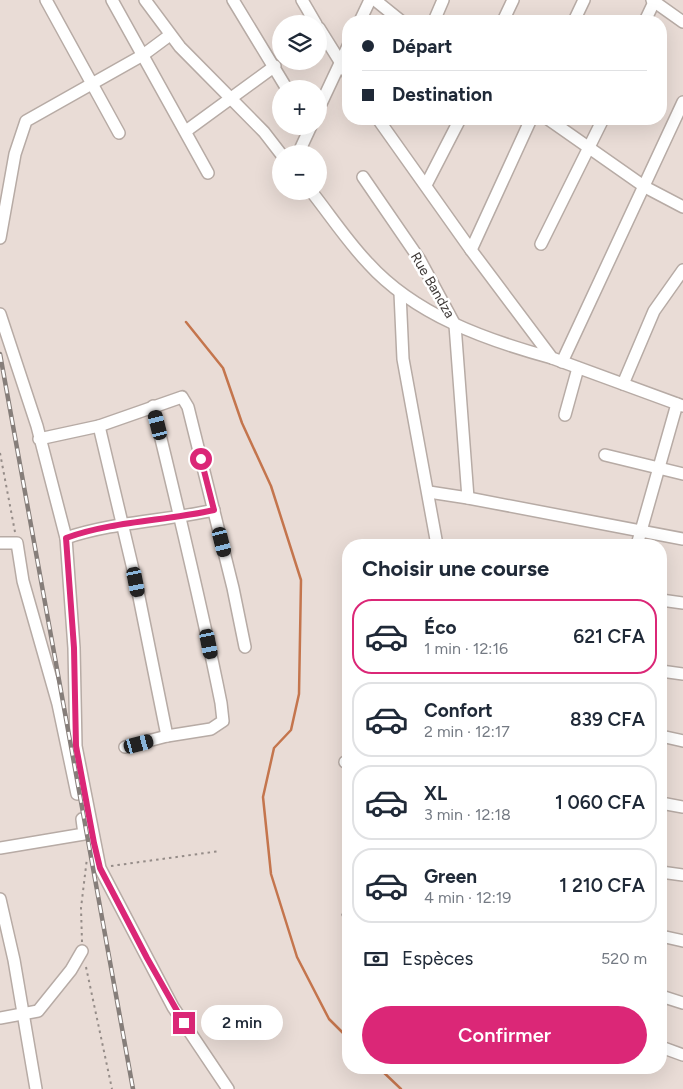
<!DOCTYPE html>
<html lang="fr">
<meta charset="utf-8">
<style>
body{margin:0;font-family:Figtree,sans-serif;background:#f2f2f3;color:#1f2937;height:100vh;display:flex;flex-direction:column;font-size:19px;white-space:nowrap}
*{box-sizing:border-box;margin:0}
p{font-size:16px;color:#747a83}
.icon{flex:none;width:28px;height:28px;fill:none;stroke:currentColor;stroke-width:2;stroke-linecap:round;stroke-linejoin:round}
.map{position:relative;flex:1;overflow:hidden}
.sheet{position:absolute;left:342px;top:539px;width:325px;height:535px;display:flex;flex-direction:column;background:#fff;border-radius:20px;box-shadow:0 5px 20px #0002}
.sheet>*{flex:none}
.guide{position:absolute;left:342px;top:15px;width:325px;height:110px;border-radius:20px;box-shadow:0 5px 20px #0002;display:grid;align-content:center;height:110px;padding:0 20px;background:#fff}
.controls{position:absolute;left:272px;top:15px;display:grid;gap:10px}
.controls a{display:grid;place-items:center;width:55px;height:55px;border-radius:50%;background:#fff;box-shadow:0 5px 20px #0002;font-size:25px}
.end{position:absolute;width:22px;height:22px;margin:-11px;border:6px solid #db2777;background:#fff;box-shadow:0 0 0 2px #fff}
.from{border-radius:50%}
.bubble{position:absolute;height:35px;border-radius:18px;background:#fff;box-shadow:0 5px 20px #0002;font-size:16px;font-weight:600;line-height:35px;text-align:center}
.car{position:absolute;width:15px;height:30px;margin:-15px -8px;border-radius:6px;box-shadow:0 0 4px 1px #0007;background:linear-gradient(#222 24%,#8ab4d8 0 40%,#222 0 76%,#8ab4d8 0 86%,#222 0)}
.guide b{display:flex;align-items:center;gap:18px;height:48px;font-size:19px}
.guide b+b{border-top:1px solid #e0e1e3}
.guide i{width:12px;height:12px;background:#1f2937}
ul{padding:0;list-style:none}
li{display:flex;align-items:center;gap:15px;height:75px;margin:0 10px 8px;padding:0 10px;border:2px solid #e0e1e3;border-radius:20px}
li div{flex:1}
li b{display:block;font-size:19px}
li em{font-style:normal;font-weight:600}
li.current{border-color:#db2777}
li>.icon{width:45px;height:45px;stroke-width:1.5}
h2{padding:0 20px;font-size:22px;line-height:60px}
.pay{display:flex;align-items:center;gap:12px;height:55px;padding:0 20px;font-size:19px}
.pay p{margin-inline-start:auto}
.primary-button{display:flex;gap:10px;margin-top:auto;padding:10px 20px}
.primary-button a{flex:1;height:58px;border-radius:30px;background:#db2777;color:#fff;font-size:20px;font-weight:600;line-height:58px;text-align:center}
.map>svg:first-child{display:block}
</style>
<div class="map">
<svg width="683" height="1089" viewBox="0 0 683 1089">
<rect width="100%" height="100%" fill="#e9dcd6"/>
<g fill="none" stroke-linecap="round" stroke-linejoin="round">
<g stroke="#c4754d" stroke-width="2.5">
<path d="M186,322L223,368L242,423L271,486L301,580L299,694L291,730L274,748L263,797L271,874L297,957L329,1019L349,1039"/>
<path d="M379,1068L401,1089"/>
</g>
<g stroke="#b7aba5" stroke-width="14">
<g id="minor">
<path d="M46,0L119,133"/>
<path d="M112,0L208,173"/>
<path d="M145,0L180,47L264,132L281,154"/>
<path d="M233,0L287,89"/>
<path d="M302,0L316,24"/>
<path d="M375,0L401,21"/>
<path d="M652,0L683,22"/>
<path d="M360,21L370,0"/>
<path d="M434,21L443,0"/>
<path d="M503,21L513,0"/>
<path d="M574,21L584,0"/>
<path d="M645,21L655,0"/>
<path d="M319,28L349,76"/>
<path d="M319,108L349,44"/>
<path d="M378,119L471,250L552,358L683,406"/>
<path d="M548,119L645,187L683,207"/>
<path d="M186,131L275,66"/>
<path d="M298,154L311,126"/>
<path d="M363,177L420,260L455,325L468,498"/>
<path d="M426,185L460,119"/>
<path d="M311,191C330,215 347,241 368,263C415,315 486,340 552,358"/>
<path d="M0,238L15,154L26,121L143,55L170,35"/>
<path d="M541,244L603,119"/>
<path d="M471,250L531,119"/>
<path d="M400,293L403,359L437,545"/>
<path d="M0,314L37,426L66,538L74,648L76,746L100,868L173,1007L228,1089"/>
<path d="M562,362L683,102"/>
<path d="M623,384L654,311L683,270"/>
<path d="M565,415L578,368"/>
<path d="M99,426L136,582L167,736"/>
<path d="M39,439L99,426L182,397L188,407L233,588L245,647"/>
<path d="M605,455L683,474"/>
<path d="M429,492L468,498L683,539"/>
<path d="M66,538C113,522 165,521 214,510"/>
<path d="M0,543H17L23,581L58,704L77,794"/>
<path d="M637,545L677,404"/>
<path d="M661,600L683,603"/>
<path d="M661,671L683,674"/>
<path d="M661,736L683,741"/>
<path d="M125,747L167,736L211,729L223,721L221,703C201,603 177,504 153,406"/>
<path d="M345,762H349"/>
<path d="M661,803L683,807"/>
<path d="M0,848L84,834L82,819"/>
<path d="M661,872L683,875"/>
<path d="M0,899L14,960L36,1089"/>
<path d="M661,936L683,941"/>
<path d="M661,996L683,1003"/>
<path d="M0,1018L38,1011L71,970L82,951"/>
<path d="M661,1047L683,1055"/>
</g>
</g>
<g stroke="#958c88" stroke-width="2" stroke-dasharray="2.5 4" stroke-linecap="butt">
<path d="M0,453L15,532"/>
<path d="M111,866L220,851"/>
<path d="M349,903L342,912L344,924L349,932"/>
<path d="M82,942L81,908L87,858"/>
<path d="M86,967L112,1089"/>
</g>
<use href="#minor" stroke="#fff" stroke-width="11"/>
<g stroke="#867e7a" stroke-width="4.5">
<path id="rail" d="M0,354L133,1089"/>
</g>
<use href="#rail" stroke="#fff" stroke-width="2.5" stroke-dasharray="8" stroke-linecap="butt"/>
</g>
<g fill="none" stroke-linecap="round" stroke-linejoin="round">
<path stroke="#db2777" stroke-width="6" d="M184,1023L147,958L100,868L94,843L76,746L74,648L66,538C113,521 165,521 214,510L201,459"/>
</g>
<g text-anchor="middle" stroke-width="5" stroke-linejoin="round" paint-order="stroke">
<g font-size="14" fill="#3e3937" stroke="#fff">
<text transform="translate(433 285) rotate(60)" y="5">Rue Bandza</text>
</g>
</g>
</svg>
<div class="controls">
<a><svg class="icon" aria-label="layers" viewBox="0 0 24 24"><path d="M12 4l9 5-9 5-9-5zM3 14l9 5 9-5"/></svg></a>
<a>+</a>
<a>−</a>
</div>
<i class="end from" style="left:201px;top:459px"></i>
<i class="end" style="left:184px;top:1023px"></i>
<div class="bubble" style="left:201px;top:1005px;width:82px">2 min</div>
<i class="car" style="left:158px;top:425px;rotate:346deg"></i>
<i class="car" style="left:222px;top:542px;rotate:166deg"></i>
<i class="car" style="left:136px;top:582px;rotate:169deg"></i>
<i class="car" style="left:209px;top:644px;rotate:169deg"></i>
<i class="car" style="left:139px;top:744px;rotate:75deg"></i>
<div class="guide">
<b><i class="from"></i>Départ</b>
<b><i></i>Destination</b>
</div>
<section class="sheet">
<h2>Choisir une course</h2>
<ul>
<li class="current"><svg class="icon" aria-label="car" viewBox="0 0 24 24"><path d="M5 17H2v-5l4-1 3-4h7l3 4 3 1v5h-3M9 17h6M6 11h13"/><circle cx="7" cy="17" r="2"/><circle cx="17" cy="17" r="2"/></svg><div><b>Éco</b><p>1 min · 12:16</p></div><em>621 CFA</em></li>
<li><svg class="icon" aria-label="car" viewBox="0 0 24 24"><path d="M5 17H2v-5l4-1 3-4h7l3 4 3 1v5h-3M9 17h6M6 11h13"/><circle cx="7" cy="17" r="2"/><circle cx="17" cy="17" r="2"/></svg><div><b>Confort</b><p>2 min · 12:17</p></div><em>839 CFA</em></li>
<li><svg class="icon" aria-label="car" viewBox="0 0 24 24"><path d="M5 17H2v-5l4-1 3-4h7l3 4 3 1v5h-3M9 17h6M6 11h13"/><circle cx="7" cy="17" r="2"/><circle cx="17" cy="17" r="2"/></svg><div><b>XL</b><p>3 min · 12:18</p></div><em>1 060 CFA</em></li>
<li><svg class="icon" aria-label="car" viewBox="0 0 24 24"><path d="M5 17H2v-5l4-1 3-4h7l3 4 3 1v5h-3M9 17h6M6 11h13"/><circle cx="7" cy="17" r="2"/><circle cx="17" cy="17" r="2"/></svg><div><b>Green</b><p>4 min · 12:19</p></div><em>1 210 CFA</em></li>
</ul>
<div class="pay"><svg class="icon" aria-label="cash" viewBox="0 0 24 24"><path d="M3 7h18v10H3z"/><circle cx="12" cy="12" r="2"/></svg>Espèces<p>520 m</p></div>
<div class="primary-button"><a>Confirmer</a></div>
</section>
</div>
